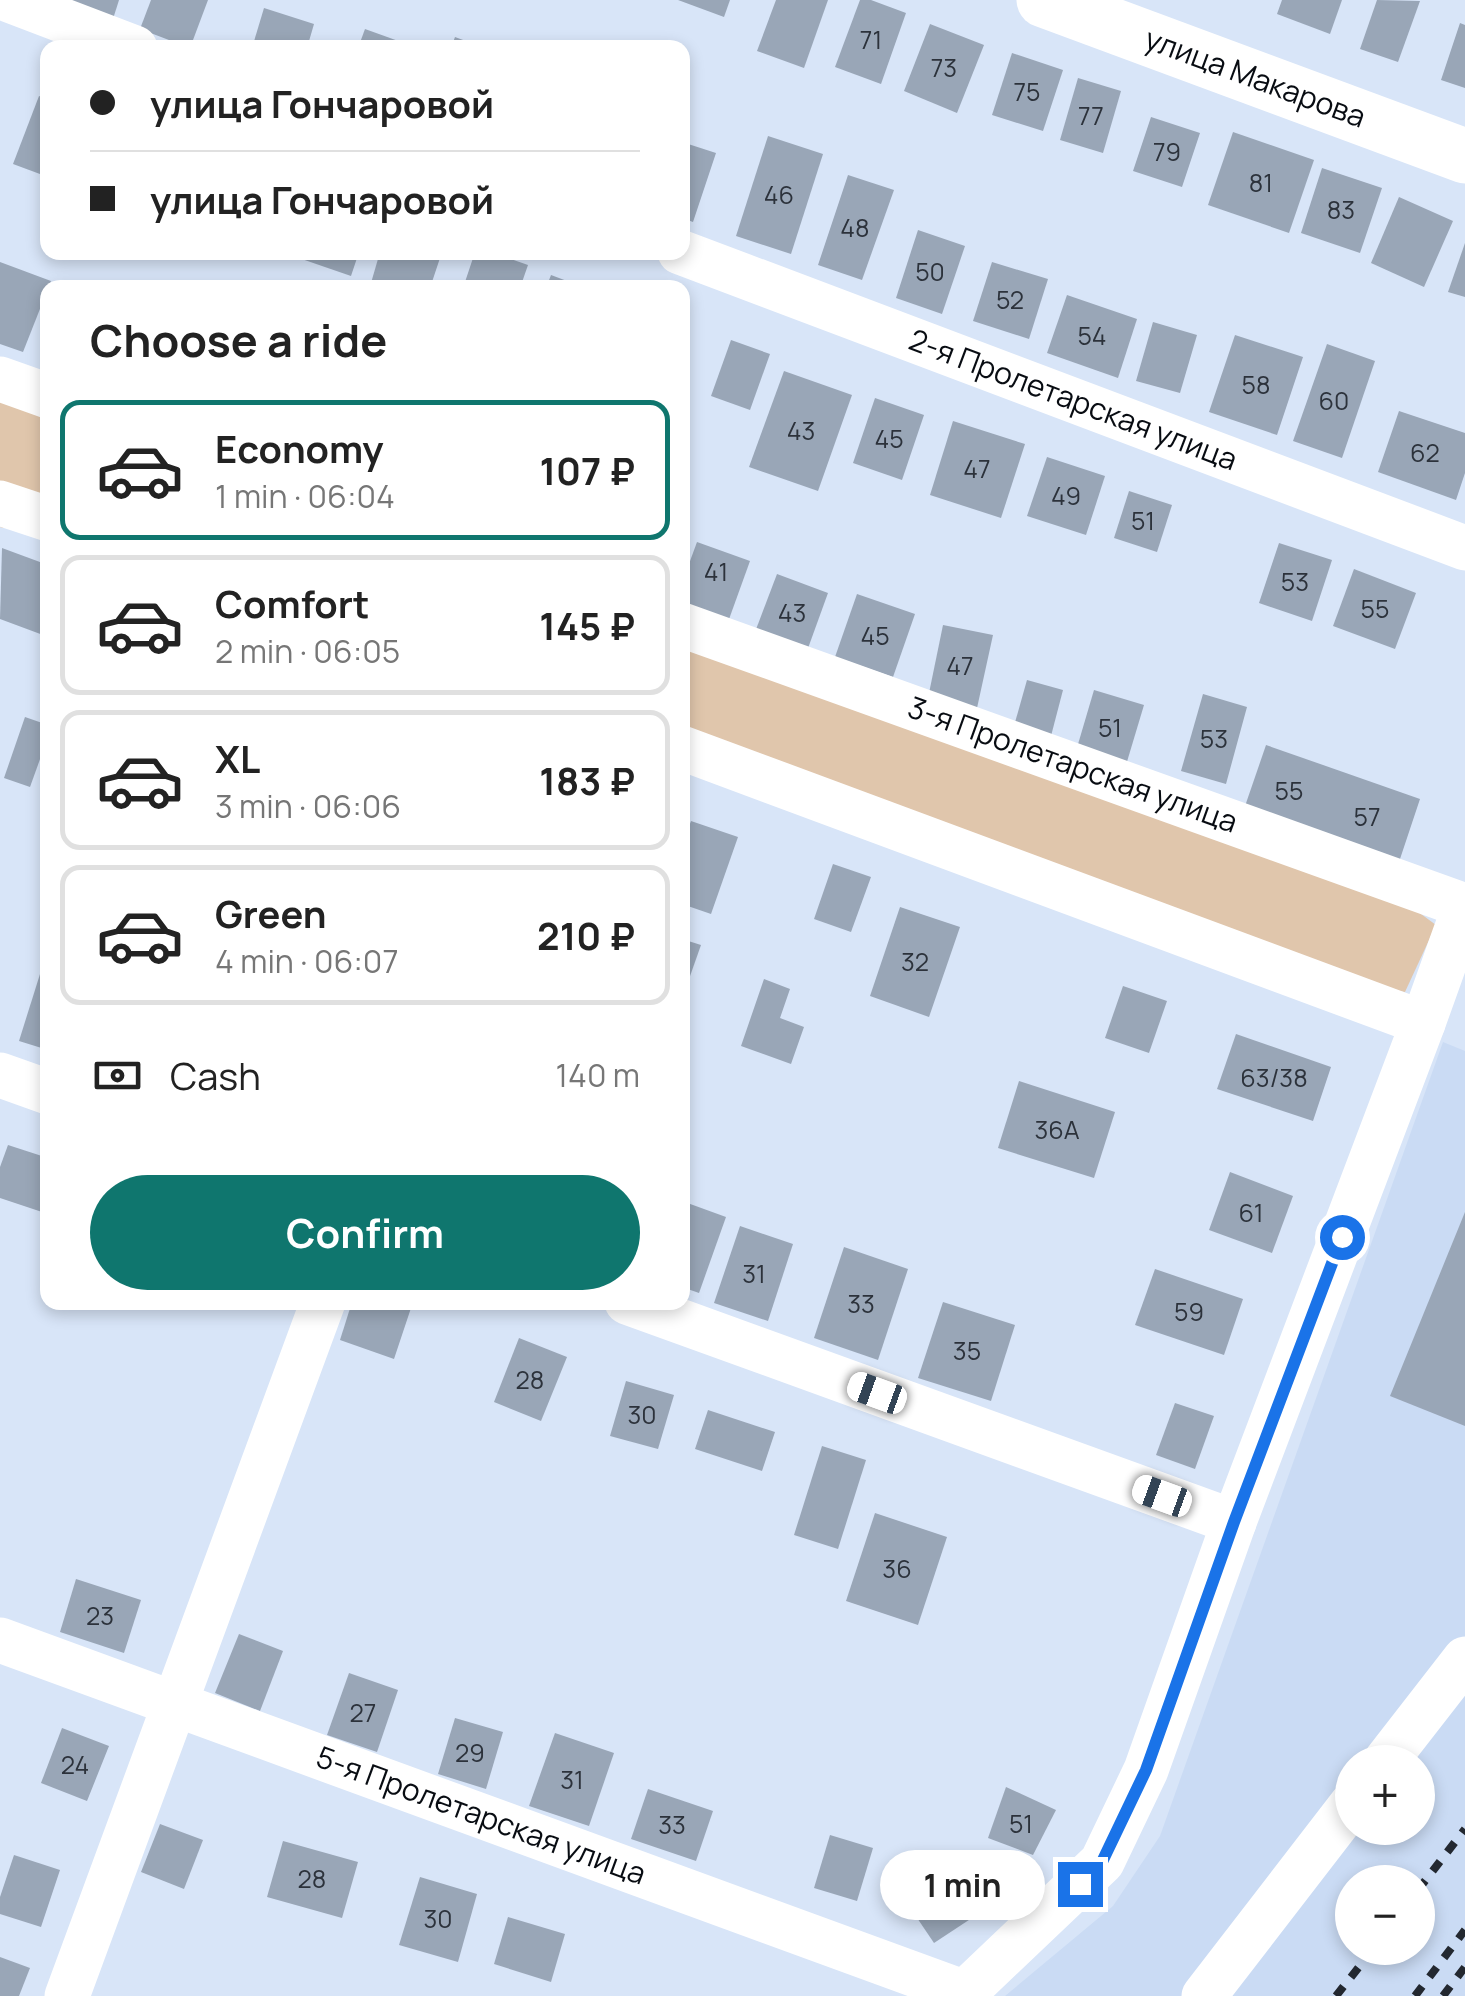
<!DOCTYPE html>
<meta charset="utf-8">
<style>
body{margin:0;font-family:Manrope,sans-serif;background:#f2f2f2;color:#222;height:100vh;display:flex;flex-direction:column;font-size:38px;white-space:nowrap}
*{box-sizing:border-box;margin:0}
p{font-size:32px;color:#767676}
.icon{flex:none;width:55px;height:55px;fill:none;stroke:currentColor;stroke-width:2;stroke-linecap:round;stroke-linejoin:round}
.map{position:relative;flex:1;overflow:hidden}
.details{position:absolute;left:40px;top:280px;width:650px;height:1030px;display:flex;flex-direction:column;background:#fff;border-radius:20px;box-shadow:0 5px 15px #0003}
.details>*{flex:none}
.hud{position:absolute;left:40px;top:40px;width:650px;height:220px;border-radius:20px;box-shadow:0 5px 15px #0003;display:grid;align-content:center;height:220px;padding:0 50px;background:#fff}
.fabs{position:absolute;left:1335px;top:1745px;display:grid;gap:20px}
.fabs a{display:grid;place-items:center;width:100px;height:100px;border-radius:50%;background:#fff;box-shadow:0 5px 15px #0003;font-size:50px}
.end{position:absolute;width:45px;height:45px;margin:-22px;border:12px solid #1a73e8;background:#fff;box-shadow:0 0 0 5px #fff}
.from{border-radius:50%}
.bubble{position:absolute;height:70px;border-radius:35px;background:#fff;box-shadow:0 5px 15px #0003;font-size:32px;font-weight:700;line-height:70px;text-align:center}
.car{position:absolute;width:30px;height:60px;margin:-30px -15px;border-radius:12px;box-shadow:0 0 8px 2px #0007;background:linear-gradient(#fff 24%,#345 0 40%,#fff 0 76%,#345 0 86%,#fff 0)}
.hud b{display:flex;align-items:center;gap:35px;height:95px;font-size:38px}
.hud b+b{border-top:2px solid #e0e0e0}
.hud i{width:25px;height:25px;background:#222}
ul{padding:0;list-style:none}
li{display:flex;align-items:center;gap:30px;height:140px;margin:0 20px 15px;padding:0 30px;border:5px solid #e0e0e0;border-radius:20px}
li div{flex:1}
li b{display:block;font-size:38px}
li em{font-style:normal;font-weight:700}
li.selected{border-color:#0f766e}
li>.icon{width:90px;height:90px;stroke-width:1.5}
h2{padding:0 50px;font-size:45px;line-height:120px}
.pay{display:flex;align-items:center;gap:25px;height:110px;padding:0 50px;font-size:38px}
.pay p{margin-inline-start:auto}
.action{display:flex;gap:20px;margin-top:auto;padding:20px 50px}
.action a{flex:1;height:115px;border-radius:60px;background:#0f766e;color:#fff;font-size:40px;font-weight:700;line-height:115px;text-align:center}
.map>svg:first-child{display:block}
</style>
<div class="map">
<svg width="1465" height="1996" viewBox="0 0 1465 1996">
<rect width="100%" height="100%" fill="#d8e5f8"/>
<path fill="#cadbf4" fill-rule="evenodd" d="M1443,1042L1465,1051V1996H1005L1113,1906L1160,1836ZM1352,1762H1418V1828H1352ZM1352,1882H1418V1948H1352Z"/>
<g fill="#e0c6ac">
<path d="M0,387L48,404L47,505L3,528L0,527Z"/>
<path d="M682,639L1402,900L1436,925L1405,992L1335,981L683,736Z"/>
</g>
<g fill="#99a6b7">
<path d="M62,0H119L113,19Z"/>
<path d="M151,0H208L190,48L140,29Z"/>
<path d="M678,0H730L724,17Z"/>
<path d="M776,0H828L804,68L757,51Z"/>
<path d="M860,0H871L906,13L881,84L835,67Z"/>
<path d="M1282,0H1342L1330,34L1277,14Z"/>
<path d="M1377,0L1420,1L1398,62L1360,49Z"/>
<path d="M264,8L314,24L307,48H252Z"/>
<path d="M1460,23L1465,25V88L1441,80Z"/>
<path d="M930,24L984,45L957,113L904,91Z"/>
<path d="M365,29L415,47V48H358Z"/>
<path d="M455,37L482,47V48H451Z"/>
<path d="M1012,53L1063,70L1043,131L992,115Z"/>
<path d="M1078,78L1121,91L1103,153L1060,140Z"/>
<path d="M39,96L48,99V177L13,164Z"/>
<path d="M1151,117L1200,133L1182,187L1133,171Z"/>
<path d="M1233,132L1314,160L1289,233L1208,205Z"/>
<path d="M768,136L823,154L791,254L736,236Z"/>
<path d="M682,142L716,153L693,222L682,218Z"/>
<path d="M1322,168L1382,188L1360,253L1301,233Z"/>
<path d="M848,175L894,190L862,280L818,265Z"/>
<path d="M1399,197L1453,221L1424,287L1371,263Z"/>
<path d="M918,230L965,246L942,314L896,298Z"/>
<path d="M1465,243V297L1448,292Z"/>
<path d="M294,252H359L351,276L293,256Z"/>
<path d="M380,252H442L430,288H385L371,283Z"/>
<path d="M475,252H491L528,265L520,288H463Z"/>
<path d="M0,262L51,281L23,352L0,344Z"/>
<path d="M992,262L1048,279L1029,339L973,321Z"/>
<path d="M551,275L583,287V288H546Z"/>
<path d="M1067,295L1137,319L1118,378L1047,353Z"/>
<path d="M1153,322L1197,335L1180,393L1136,381Z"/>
<path d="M1235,335L1303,357L1277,435L1209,412Z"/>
<path d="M731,340L770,354L750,410L711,396Z"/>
<path d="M1327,344L1375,361L1342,458L1293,441Z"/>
<path d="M784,371L852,395L818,491L749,467Z"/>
<path d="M875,398L924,415L902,480L853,463Z"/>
<path d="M1399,411L1465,433V473L1456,500L1378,472Z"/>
<path d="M953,421L1025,444L1001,518L930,495Z"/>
<path d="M1047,457L1105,476L1086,535L1027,516Z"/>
<path d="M1129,491L1172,505L1157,552L1114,538Z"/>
<path d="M697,542L750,561L728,622L682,605V583Z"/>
<path d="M1279,543L1332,560L1312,621L1259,603Z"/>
<path d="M2,548L48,565V624L43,635L0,619Z"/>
<path d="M1354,569L1416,593L1395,649L1333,626Z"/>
<path d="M777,574L828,593L807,651L755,632Z"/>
<path d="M857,594L915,614L893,677L835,657Z"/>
<path d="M943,625L993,635L977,708L928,698Z"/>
<path d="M1027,680L1063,690L1051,736L1014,726Z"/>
<path d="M1094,690L1144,705L1126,765L1076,751Z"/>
<path d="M1203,694L1247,707L1226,784L1181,771Z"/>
<path d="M25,717L48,725V737L30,787L4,778Z"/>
<path d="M1266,745L1420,799L1398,865L1243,812Z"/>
<path d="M691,821L738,837L711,914L682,904V845Z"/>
<path d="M833,864L871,877L851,932L814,919Z"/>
<path d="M900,907L960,927L929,1017L870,996Z"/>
<path d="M682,939L701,945L683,996H682Z"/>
<path d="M40,974L48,976V1050L19,1041Z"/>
<path d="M764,979L790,989L780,1018L804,1027L791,1064L741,1046Z"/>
<path d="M1123,986L1167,1001L1149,1053L1105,1038Z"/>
<path d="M1236,1034L1331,1067L1313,1121L1217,1089Z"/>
<path d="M1019,1081L1115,1112L1094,1178L998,1148Z"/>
<path d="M8,1145L48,1158V1214L0,1198V1167Z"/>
<path d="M1230,1172L1293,1196L1272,1253L1209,1230Z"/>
<path d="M682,1201L726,1217L699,1293L682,1287Z"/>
<path d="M1465,1212V1426L1390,1396Z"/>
<path d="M740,1226L793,1244L768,1321L714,1303Z"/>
<path d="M844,1247L908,1269L878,1360L814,1338Z"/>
<path d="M1155,1269L1243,1299L1224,1355L1135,1325Z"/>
<path d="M352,1302H413L394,1359L340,1340Z"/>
<path d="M943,1302L1015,1325L991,1401L918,1378Z"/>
<path d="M519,1338L567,1357L541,1421L494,1402Z"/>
<path d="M626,1381L674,1395L658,1449L610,1436Z"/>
<path d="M1175,1403L1214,1416L1195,1469L1156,1455Z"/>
<path d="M708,1410L775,1432L762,1471L695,1449Z"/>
<path d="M822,1446L866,1460L838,1549L794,1535Z"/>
<path d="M875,1513L947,1537L918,1625L846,1601Z"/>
<path d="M76,1579L141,1600L124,1653L60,1632Z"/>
<path d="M239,1634L283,1651L260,1711L215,1693Z"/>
<path d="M349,1673L398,1690L377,1752L327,1735Z"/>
<path d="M455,1718L503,1732L486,1789L438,1774Z"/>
<path d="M62,1728L109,1746L87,1801L41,1783Z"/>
<path d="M555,1733L614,1753L589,1826L529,1806Z"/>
<path d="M1006,1787L1056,1810L1033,1855L988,1838Z"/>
<path d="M648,1789L713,1811L696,1861L631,1839Z"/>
<path d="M160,1824L203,1840L184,1889L141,1872Z"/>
<path d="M830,1835L873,1848L857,1901L814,1888Z"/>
<path d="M283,1841L358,1862L342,1918L267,1897Z"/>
<path d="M14,1855L60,1870L41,1927L0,1914V1897Z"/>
<path d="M950,1873L978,1914L934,1943L907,1903Z"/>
<path d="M420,1877L477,1894L458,1962L399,1945Z"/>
<path d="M508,1917L565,1934L551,1982L494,1964Z"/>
<path d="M0,1957L30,1968L19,1996H0Z"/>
</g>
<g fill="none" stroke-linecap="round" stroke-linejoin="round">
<g stroke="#fff" stroke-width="45">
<path d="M9,0L135,48"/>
<path id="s1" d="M680,252L1465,548"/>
<path d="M0,379L48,396"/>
<path d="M0,503L48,519"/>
<path id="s2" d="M682,625L1465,906"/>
<path d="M682,748L1423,1023"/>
<path d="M0,1075L48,1092"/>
<path d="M627,1302L1234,1522"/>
<path id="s3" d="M0,1640L965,1993"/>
<path d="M1385,1762L1465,1659"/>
<path d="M67,1996L323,1302"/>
<path d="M961,1996L1102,1862L1146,1770L1234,1522L1423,1023L1465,906"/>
<path d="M1204,1996L1352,1804"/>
</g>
<path stroke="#fff" stroke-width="55" id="s4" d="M1044,0L1465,156"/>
<g stroke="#232830" stroke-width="8" stroke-dasharray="12 12" stroke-linecap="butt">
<path d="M1418,1890L1465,1829"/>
<path d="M1336,1996L1374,1948"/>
<path d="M1415,1996L1465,1930"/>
<path d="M1443,1996L1465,1967"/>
</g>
</g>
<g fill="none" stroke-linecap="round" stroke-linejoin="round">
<path stroke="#1a73e8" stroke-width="12" d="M1080,1884L1102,1862L1146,1770L1234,1522L1342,1237"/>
</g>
<g text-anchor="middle" stroke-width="8" stroke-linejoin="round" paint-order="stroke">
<g font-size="25" fill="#2c323b">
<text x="871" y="49">71</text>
<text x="944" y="77">73</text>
<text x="1027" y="101">75</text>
<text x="1091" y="125">77</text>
<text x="1167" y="161">79</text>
<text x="1261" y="192">81</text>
<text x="779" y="204">46</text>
<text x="1341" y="219">83</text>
<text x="855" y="237">48</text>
<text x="930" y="281">50</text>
<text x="1010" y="309">52</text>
<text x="1092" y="345">54</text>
<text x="1256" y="394">58</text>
<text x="1334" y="410">60</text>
<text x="801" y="440">43</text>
<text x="889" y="448">45</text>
<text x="1425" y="462">62</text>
<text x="977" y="478">47</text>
<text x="1066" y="505">49</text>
<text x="1143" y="530">51</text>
<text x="716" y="581">41</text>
<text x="1295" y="591">53</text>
<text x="1375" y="618">55</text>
<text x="792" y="622">43</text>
<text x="875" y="645">45</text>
<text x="960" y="675">47</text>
<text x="1110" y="737">51</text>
<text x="1214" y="748">53</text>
<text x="1289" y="800">55</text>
<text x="1367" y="826">57</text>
<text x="915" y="971">32</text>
<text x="1274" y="1087">63/38</text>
<text x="1057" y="1139">36А</text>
<text x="1251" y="1222">61</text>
<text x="754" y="1283">31</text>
<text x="861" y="1313">33</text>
<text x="1189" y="1321">59</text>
<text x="967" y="1360">35</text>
<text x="530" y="1389">28</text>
<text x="642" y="1424">30</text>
<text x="897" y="1578">36</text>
<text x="100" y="1625">23</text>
<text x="363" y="1722">27</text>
<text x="470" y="1762">29</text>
<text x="75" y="1774">24</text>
<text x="572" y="1789">31</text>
<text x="1021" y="1833">51</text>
<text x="672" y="1834">33</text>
<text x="312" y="1888">28</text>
<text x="438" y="1928">30</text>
</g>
<g font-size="30" fill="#080c12" stroke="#eaf2fd">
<text dy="10" stroke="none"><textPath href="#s4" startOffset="225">улица Макарова</textPath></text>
<text dy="10" stroke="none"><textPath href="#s1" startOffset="420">2-я Пролетарская улица</textPath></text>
<text dy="10" stroke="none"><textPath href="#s2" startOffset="415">3-я Пролетарская улица</textPath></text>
<text dy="10" stroke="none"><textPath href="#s3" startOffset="512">5-я Пролетарская улица</textPath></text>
</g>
</g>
</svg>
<div class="fabs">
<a>+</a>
<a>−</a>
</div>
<i class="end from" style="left:1342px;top:1237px"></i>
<i class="end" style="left:1080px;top:1884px"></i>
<div class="bubble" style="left:880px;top:1850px;width:165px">1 min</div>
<i class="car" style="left:877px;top:1393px;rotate:290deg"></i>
<i class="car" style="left:1162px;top:1496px;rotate:290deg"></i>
<div class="hud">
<b><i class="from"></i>улица Гончаровой</b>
<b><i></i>улица Гончаровой</b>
</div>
<section class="details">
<h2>Choose a ride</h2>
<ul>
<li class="selected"><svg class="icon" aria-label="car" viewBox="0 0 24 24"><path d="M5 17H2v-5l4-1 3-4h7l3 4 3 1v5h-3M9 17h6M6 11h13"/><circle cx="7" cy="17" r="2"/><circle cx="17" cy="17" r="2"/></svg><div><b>Economy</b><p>1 min · 06:04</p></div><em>107 ₽</em></li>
<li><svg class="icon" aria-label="car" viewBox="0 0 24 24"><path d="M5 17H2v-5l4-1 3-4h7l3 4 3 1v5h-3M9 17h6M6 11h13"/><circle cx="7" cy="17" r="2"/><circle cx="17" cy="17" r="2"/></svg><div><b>Comfort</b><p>2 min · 06:05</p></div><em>145 ₽</em></li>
<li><svg class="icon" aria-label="car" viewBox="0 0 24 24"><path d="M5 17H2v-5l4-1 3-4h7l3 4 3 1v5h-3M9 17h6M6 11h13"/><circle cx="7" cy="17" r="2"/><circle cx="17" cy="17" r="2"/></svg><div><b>XL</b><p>3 min · 06:06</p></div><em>183 ₽</em></li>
<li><svg class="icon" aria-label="car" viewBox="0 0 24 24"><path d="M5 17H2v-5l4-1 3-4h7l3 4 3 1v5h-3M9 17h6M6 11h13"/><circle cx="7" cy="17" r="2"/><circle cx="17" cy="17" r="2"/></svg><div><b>Green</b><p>4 min · 06:07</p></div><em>210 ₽</em></li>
</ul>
<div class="pay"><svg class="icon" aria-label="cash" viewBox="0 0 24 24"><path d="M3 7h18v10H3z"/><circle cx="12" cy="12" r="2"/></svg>Cash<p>140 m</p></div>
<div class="action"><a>Confirm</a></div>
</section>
</div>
